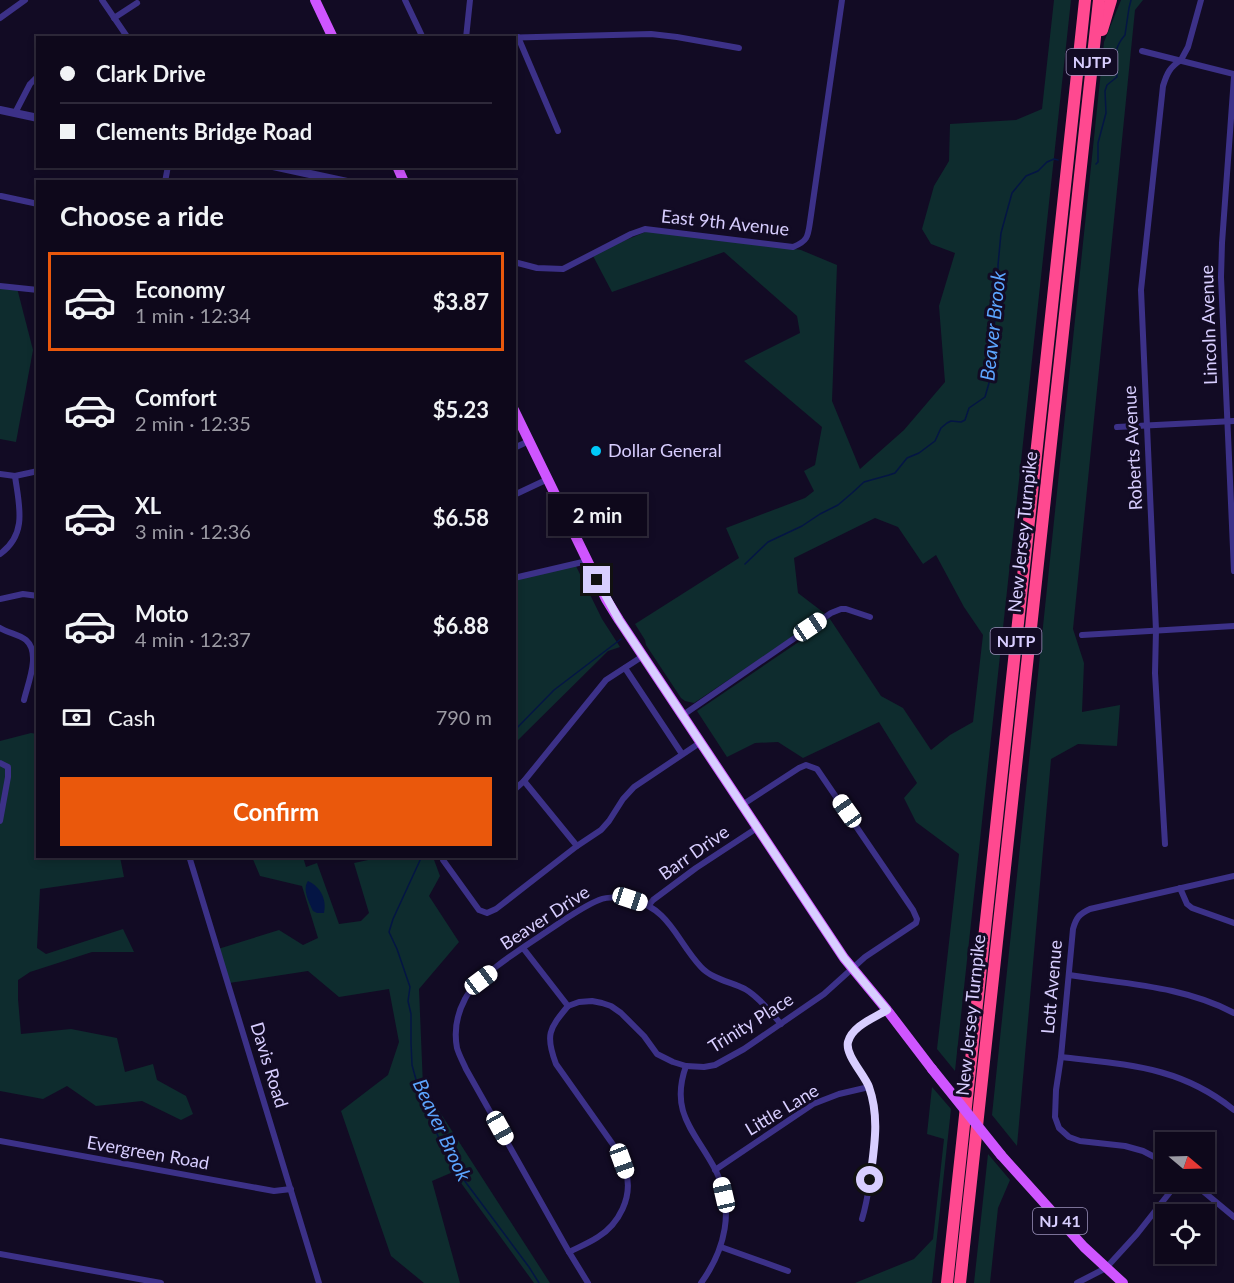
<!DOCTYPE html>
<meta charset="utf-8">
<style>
body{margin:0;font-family:Lato,sans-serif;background:#1c1628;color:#f1f3f6;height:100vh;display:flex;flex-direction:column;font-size:22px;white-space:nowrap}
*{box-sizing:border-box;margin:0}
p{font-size:20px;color:#9b9aa3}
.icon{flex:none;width:33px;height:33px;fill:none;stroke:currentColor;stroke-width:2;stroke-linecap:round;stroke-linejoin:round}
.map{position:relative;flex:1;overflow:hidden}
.drawer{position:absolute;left:36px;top:180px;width:480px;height:678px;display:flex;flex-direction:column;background:#0e081b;border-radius:0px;box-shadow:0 3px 9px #0003,0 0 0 2px #2e293a}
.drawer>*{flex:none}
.hud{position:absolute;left:36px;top:36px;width:480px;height:132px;border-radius:0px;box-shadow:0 3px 9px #0003,0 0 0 2px #2e293a;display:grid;align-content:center;height:132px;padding:0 24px;background:#0e081b}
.needle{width:39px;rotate:109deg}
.fabs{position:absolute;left:1155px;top:1132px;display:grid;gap:12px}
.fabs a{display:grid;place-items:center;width:60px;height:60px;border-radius:0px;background:#0e081b;box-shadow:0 3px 9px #0003,0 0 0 2px #2e293a;font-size:30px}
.end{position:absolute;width:27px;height:27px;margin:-14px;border:8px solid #d8ceff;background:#111;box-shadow:0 0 0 3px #111}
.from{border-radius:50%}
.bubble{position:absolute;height:42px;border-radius:0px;background:#0e081b;box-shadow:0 3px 9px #0003,0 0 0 2px #2e293a;font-size:20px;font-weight:700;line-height:42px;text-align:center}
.car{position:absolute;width:18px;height:36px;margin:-18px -9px;border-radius:8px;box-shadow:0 0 4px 2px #0007;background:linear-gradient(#fff 24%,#345 0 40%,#fff 0 76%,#345 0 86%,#fff 0)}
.hud b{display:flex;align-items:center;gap:21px;height:57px;font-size:22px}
.hud b+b{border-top:2px solid #2e293a}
.hud i{width:15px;height:15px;background:#f1f3f6}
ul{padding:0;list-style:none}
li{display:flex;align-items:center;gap:18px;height:99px;margin:0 12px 9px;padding:0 12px;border:3px solid transparent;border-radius:0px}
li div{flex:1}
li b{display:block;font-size:22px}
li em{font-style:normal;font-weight:700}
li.current{border-color:#ea580c}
li>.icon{width:54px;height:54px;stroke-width:1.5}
h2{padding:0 24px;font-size:27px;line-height:72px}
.pay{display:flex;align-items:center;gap:15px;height:66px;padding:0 24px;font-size:22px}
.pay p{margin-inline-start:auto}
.cta{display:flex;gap:12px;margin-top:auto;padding:12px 24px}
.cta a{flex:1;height:69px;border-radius:0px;background:#ea580c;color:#fff;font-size:24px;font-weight:700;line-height:69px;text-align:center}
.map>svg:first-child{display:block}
</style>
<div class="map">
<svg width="1234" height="1283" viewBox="0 0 1234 1283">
<rect width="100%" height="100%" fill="#120b24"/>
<g fill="#0e2c2e" fill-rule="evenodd">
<path d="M1054,0H1071L955,1071L937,1049L959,854L916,822L904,798L917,783L879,722L803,758L778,742L755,743L727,757L697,711L803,639L798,633L694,703L685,701L681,698L646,645L645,640L635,624L739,558L726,528L805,498L814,491L804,471L815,465L822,427L744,361L800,333L797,316L724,252L612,292L592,254L655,228L801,250L837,265L832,401L860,469L904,430L945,382L939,306L955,253L931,244L922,229L934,186L949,161L950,124L1016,120L1042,109ZM875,518L898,527L923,564L936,555L964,607L983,635L973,722L950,735L931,750L903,708L881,696L828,616L798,593L794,558Z"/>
<path d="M1121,0H1143L1135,10L1073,629L1084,663L1082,712L1120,705L1117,746L1078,744L1051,759L1017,1146L992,1115L1104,42Z"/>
<path d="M0,286L17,288L33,350L16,442L0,439Z"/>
<path d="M575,564L602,619L620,647L608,651L515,743V580Z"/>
<path d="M31,733L37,734L38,856L120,857L124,877L40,889L37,948L46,954L123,929L134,952H92L30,972L18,980V999L21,1034L71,1029L117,1038L125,1072L153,1064L157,1080L186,1096L193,1114L181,1120L142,1101L96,1106L67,1086L43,1099L0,1091V741Z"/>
<path d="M252,857H303L306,867L317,863L339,924L361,921L369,913L354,863L382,857H433L440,876L429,896L459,942L419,989L423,1086L550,1283H534L453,1172L432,1181L460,1283H424L391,1256L341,1111L388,1075L399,1042L389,989L339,997L308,971L229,983L218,949L279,930L303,945L318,938L302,886L260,876Z"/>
<path d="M932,1087L951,1109L932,1283H855L914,1259L933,1239L944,1139L927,1134Z"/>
<path d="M988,1154L1010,1180L998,1208L990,1283H974Z"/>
</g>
<path fill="#041544" d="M308,881C321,887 327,900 324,913H317L313,911C309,902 302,889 308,881Z"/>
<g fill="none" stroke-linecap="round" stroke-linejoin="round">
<g stroke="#041544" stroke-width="1.5">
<path d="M1096,164L1098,162V143L1106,113L1105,91L1107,85L1117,77C1116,59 1112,50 1125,35L1129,8L1131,0"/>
<path d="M745,564L768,542L802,526L820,514L838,505L852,493L864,482L889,475L895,473L907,458L919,453L935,441L941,428L947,423L951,421L961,422L965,420L969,408L985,397L989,383L990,346L998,306V265L1001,233L1012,193L1026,176L1038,171L1047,162L1054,159L1058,160"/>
<path d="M514,731L554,690L621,639"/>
<path d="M422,856L393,919L389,932L397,949L410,987L408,1001L411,1014V1043L412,1065L421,1098L442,1145L458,1172L529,1267L539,1283"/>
</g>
<g stroke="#3c3188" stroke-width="6">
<path d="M102,0L128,38"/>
<path d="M405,0L423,38"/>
<path d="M0,18L25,0"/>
<path d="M114,18L137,3"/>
<path d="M518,37L558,131"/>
<path d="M466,38L470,0"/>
<path d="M495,38L651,34L677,37L739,48"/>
<path d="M1142,51L1234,74"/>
<path d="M1181,60L1188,47L1201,0"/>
<path d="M1234,77L1222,243L1221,277L1234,571"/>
<path d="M15,113L30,84L38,76"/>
<path d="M489,166V167"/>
<path d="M165,182L168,166"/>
<path d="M1,196L38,204"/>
<path d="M514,262L537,268L563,269L631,234L645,229L793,247C808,241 808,236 810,222L842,0"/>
<path d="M0,286L38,290"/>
<path d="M37,373H38"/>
<path d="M1117,427L1234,421"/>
<path d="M514,448L529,441"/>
<path d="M0,474L15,476L38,471"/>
<path d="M514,495L548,479"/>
<path d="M0,554C28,534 19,505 15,476"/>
<path d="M514,578L587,561"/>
<path d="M0,599L23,594L38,596"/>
<path d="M0,628C8,633 19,634 26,640C41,653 28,683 24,700"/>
<path d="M1082,635L1234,626"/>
<path d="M625,668L682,754"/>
<path d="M683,715L831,613L841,609H846L870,617"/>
<path d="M0,763L8,767V777L0,821"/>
<path d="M514,790L524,781"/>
<path d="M1165,844L1155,673L1156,630L1141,290L1163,86C1167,73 1170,67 1181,60"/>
<path d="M577,846L524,781L606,680L643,656"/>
<path d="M189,856L319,1283"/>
<path d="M443,856V860L479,910L487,913L496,909L577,846L601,830L609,821L623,799L634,787L701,742"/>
<path d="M1180,888L1187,904L1192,908L1234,923"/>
<path d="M649,905L653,900L696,868L757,828"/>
<path d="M523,948L568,1006"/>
<path d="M1069,975C1124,984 1184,986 1234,1013"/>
<path d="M568,1006L579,1002L592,1001L602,1003L611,1006L621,1013L644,1036L657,1054L673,1062L686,1066L704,1067L715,1065L744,1049L824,994L865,957L916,923L917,919L913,910L817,769L806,765L799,768L742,805"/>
<path d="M568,1006C549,1029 545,1035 556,1064L614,1146C619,1155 623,1163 626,1172C633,1197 619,1224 598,1237C589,1243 579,1247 569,1252"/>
<path d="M1061,1057C1127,1065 1180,1066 1234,1110"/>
<path d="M686,1066C669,1114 696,1132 716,1171C735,1209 725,1250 701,1283"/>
<path d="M0,1141L274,1191L291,1189"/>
<path d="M1166,1163L1143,1151L1125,1146L1080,1141L1069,1137L1059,1128L1055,1117L1056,1090L1061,1057L1073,929C1076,918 1079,914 1090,909L1234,876"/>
<path d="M715,1170L813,1104L839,1094L869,1087"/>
<path d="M1192,1182L1234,1217"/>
<path d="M862,1219C867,1203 869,1187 872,1169C875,1141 879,1114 869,1087C865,1076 846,1054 847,1046C849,1028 873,1018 887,1010"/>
<path d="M721,1247L788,1271"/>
<path d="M0,1254L161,1283"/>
<path d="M588,1283L569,1252L466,1069C463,1062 459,1055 457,1048C454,1032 457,1014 465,999C476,976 530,943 552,928C567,918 582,907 599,900C609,896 620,897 631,899C670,909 676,940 701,967C712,979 731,982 745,989C759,997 770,1012 781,1024"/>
<path d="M1077,1283L1106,1268L1137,1234L1178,1182"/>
</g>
<g stroke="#3c3188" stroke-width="8">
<path d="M0,110L38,118"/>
<path d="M273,166L347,182"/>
</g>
<g stroke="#cf55ff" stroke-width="10">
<path d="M315,0L333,38"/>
<path d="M397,166L404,182"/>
<path d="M514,410L606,599L619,620L844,958L887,1010L932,1069"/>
<path d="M1001,1155L1084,1247L1123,1283"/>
</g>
<g stroke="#ff4990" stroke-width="12">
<path d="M1102,30L1111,0"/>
<path d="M947,1283L1085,0"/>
<path d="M960,1283L1099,0"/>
</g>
<path stroke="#cf55ff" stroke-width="10" d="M932,1069L1001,1155"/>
</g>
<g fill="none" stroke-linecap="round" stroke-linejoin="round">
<path stroke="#d8ceff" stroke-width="8" d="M597,580L619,620L844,958L887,1010C874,1018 852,1026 848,1042C845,1055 864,1074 869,1087C880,1118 874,1148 870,1180"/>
</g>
<circle fill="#00c9f9" stroke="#120b24" stroke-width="2" cx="596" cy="451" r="6"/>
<g text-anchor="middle" stroke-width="6" stroke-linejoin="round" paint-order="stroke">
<g fill="#120b24" stroke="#9d94bd" stroke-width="1.5">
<rect x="1066.5" y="49" width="51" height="26" rx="4.5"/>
<rect x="990.5" y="628" width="51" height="26" rx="4.5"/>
<rect x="1033" y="1208" width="54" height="26" rx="4.5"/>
</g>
<g font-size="16" font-weight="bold" fill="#d8ceff">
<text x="1092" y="68">NJTP</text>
<text x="1016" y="647">NJTP</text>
<text x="1060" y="1227">NJ 41</text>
</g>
<g font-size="18" fill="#d8ceff" stroke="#120b24">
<text transform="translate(725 223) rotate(6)" y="6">East 9th Avenue</text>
<text transform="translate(1209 325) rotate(-92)" y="6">Lincoln Avenue</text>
<text transform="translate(1133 448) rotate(-93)" y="6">Roberts Avenue</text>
<text transform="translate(1023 532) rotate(-84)" y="6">New Jersey Turnpike</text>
<text transform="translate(694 853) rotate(-35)" y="6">Barr Drive</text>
<text transform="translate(545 918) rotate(-33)" y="6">Beaver Drive</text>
<text transform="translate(1052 987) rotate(-85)" y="6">Lott Avenue</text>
<text transform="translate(971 1015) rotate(-84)" y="6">New Jersey Turnpike</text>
<text transform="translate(751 1023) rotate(-32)" y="6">Trinity Place</text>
<text transform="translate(269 1065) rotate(73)" y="6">Davis Road</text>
<text transform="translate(782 1110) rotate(-31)" y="6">Little Lane</text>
<text transform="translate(148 1153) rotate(10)" y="6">Evergreen Road</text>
</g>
<g font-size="18" fill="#d8ceff" stroke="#120b24" text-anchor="start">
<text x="608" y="457">Dollar General</text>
</g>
<g font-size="20" font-style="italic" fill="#5ca5ff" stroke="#120b24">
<text transform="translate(993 326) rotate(-84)" y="7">Beaver Brook</text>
<text transform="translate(442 1130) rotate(65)" y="7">Beaver Brook</text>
</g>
</g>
</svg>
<div class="fabs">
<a><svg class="needle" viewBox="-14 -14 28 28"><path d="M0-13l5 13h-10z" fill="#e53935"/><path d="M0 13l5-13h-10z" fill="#9b9aa3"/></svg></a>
<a><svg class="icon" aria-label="locate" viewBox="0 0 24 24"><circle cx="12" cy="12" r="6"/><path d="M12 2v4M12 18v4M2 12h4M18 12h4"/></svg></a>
</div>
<i class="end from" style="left:870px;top:1180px"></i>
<i class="end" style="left:597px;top:580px"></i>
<div class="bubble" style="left:548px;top:494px;width:99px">2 min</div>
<i class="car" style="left:810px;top:627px;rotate:56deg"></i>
<i class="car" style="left:847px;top:811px;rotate:325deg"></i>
<i class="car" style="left:630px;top:899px;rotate:108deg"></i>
<i class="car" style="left:481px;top:980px;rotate:53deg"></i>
<i class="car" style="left:500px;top:1128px;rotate:151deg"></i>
<i class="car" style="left:622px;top:1161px;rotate:160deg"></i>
<i class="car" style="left:724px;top:1195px;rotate:347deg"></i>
<div class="hud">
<b><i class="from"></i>Clark Drive</b>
<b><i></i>Clements Bridge Road</b>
</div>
<section class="drawer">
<h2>Choose a ride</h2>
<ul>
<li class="current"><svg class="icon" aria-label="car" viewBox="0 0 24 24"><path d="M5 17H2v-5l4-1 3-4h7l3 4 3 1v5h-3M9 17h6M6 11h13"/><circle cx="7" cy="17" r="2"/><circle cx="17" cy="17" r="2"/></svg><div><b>Economy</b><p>1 min · 12:34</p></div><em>$3.87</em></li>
<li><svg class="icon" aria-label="car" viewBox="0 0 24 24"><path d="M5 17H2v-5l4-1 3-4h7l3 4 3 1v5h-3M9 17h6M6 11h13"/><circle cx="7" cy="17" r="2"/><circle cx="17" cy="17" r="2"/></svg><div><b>Comfort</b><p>2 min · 12:35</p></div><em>$5.23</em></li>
<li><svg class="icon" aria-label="car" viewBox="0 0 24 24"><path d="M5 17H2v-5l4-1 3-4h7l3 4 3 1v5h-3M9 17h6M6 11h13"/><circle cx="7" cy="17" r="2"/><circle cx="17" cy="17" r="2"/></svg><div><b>XL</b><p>3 min · 12:36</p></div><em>$6.58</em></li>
<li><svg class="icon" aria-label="car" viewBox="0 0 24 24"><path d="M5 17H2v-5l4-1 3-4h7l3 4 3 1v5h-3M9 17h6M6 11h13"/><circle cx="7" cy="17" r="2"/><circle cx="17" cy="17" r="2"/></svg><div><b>Moto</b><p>4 min · 12:37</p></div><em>$6.88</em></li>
</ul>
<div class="pay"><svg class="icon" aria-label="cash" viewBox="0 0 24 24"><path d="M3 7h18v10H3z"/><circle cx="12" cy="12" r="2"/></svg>Cash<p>790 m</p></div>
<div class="cta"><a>Confirm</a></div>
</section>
</div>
